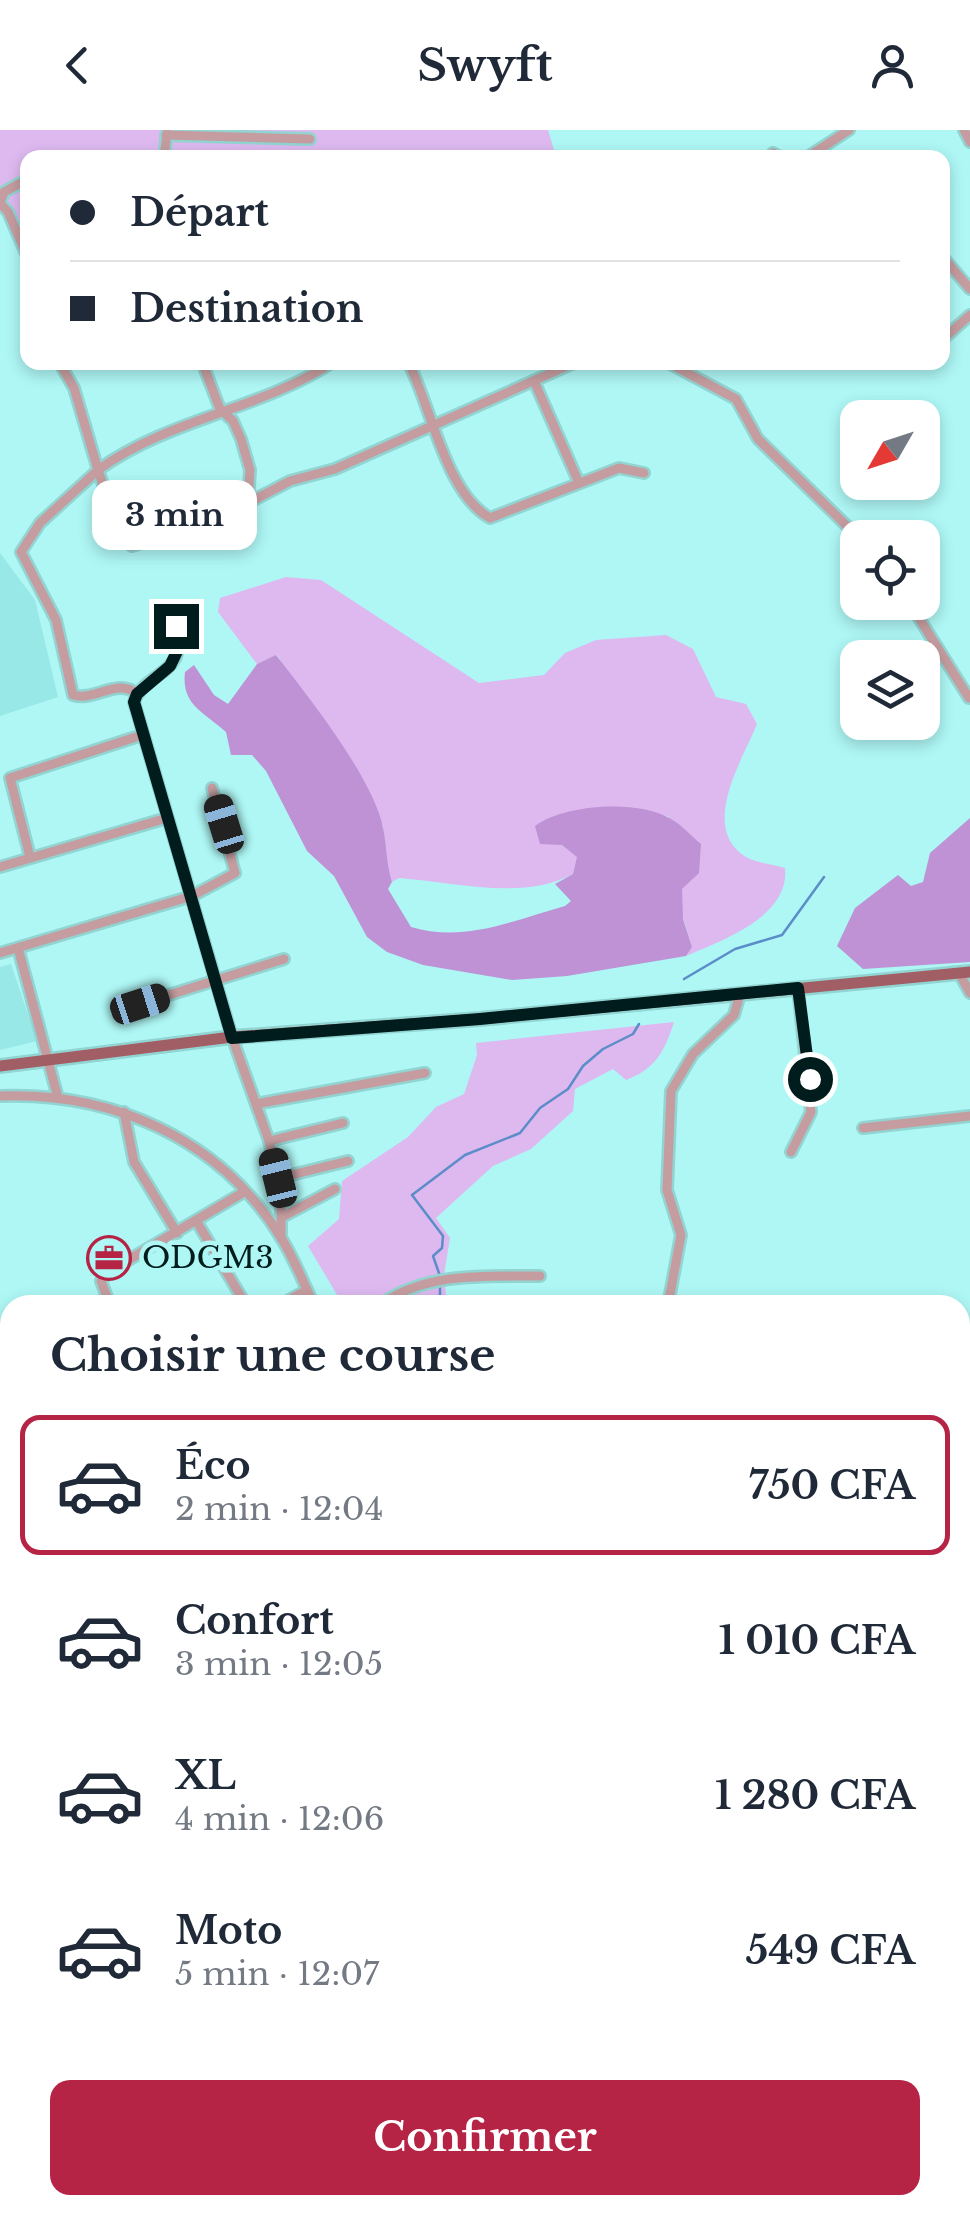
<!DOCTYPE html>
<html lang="fr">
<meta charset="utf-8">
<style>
body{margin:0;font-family:"Libre Baskerville",serif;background:#f2f2f3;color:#1f2937;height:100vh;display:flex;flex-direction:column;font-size:38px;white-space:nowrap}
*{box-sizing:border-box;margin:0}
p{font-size:32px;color:#747a83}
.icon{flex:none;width:55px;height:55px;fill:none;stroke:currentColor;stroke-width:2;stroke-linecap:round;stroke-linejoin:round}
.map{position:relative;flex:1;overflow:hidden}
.drawer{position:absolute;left:0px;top:1165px;width:970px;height:920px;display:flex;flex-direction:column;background:#fff;border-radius:30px 30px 0 0;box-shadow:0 5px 15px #0003}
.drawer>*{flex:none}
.hud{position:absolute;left:20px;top:20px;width:930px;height:220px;border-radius:20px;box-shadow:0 5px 15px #0003;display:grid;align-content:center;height:220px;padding:0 50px;background:#fff}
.needle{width:65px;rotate:231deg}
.fabs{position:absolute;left:840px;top:270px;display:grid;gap:20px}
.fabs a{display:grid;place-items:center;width:100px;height:100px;border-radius:20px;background:#fff;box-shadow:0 5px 15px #0003;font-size:50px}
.end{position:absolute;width:45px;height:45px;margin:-22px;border:12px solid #001c1c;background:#fff;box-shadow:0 0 0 5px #fff}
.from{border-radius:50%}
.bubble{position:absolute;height:70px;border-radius:20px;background:#fff;box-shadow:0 5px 15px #0003;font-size:32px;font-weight:800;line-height:70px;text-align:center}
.car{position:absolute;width:30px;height:60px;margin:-30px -15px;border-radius:12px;box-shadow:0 0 8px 2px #0007;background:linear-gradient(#222 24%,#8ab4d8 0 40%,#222 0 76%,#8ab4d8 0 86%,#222 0)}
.hud b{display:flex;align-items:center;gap:35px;height:95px;font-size:38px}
.hud b+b{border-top:2px solid #e0e1e3}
.hud i{width:25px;height:25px;background:#1f2937}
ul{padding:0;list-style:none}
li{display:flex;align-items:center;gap:30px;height:140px;margin:0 20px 15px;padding:0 30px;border:5px solid transparent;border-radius:20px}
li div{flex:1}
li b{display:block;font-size:38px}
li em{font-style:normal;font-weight:800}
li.active{border-color:#b52345}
li>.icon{width:90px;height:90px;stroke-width:1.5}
h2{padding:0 50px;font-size:45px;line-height:120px}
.cta{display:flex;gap:20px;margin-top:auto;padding:20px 50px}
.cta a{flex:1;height:115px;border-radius:20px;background:#b52345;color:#fff;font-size:40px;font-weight:800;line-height:115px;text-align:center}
header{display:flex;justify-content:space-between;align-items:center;height:130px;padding:0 50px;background:#fff;font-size:45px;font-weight:800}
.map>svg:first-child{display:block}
</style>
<header><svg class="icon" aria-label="back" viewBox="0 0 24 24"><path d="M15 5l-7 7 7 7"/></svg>Swyft<svg class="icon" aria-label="person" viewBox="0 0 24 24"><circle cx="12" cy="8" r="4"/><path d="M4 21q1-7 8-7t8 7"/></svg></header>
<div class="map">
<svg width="970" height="2085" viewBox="0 0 970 2085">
<rect width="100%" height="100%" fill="#aef7f5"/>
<g fill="#97e8e7">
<path d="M0,423L35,470L58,567L0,586Z"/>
<path d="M11,834L37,911L0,920V837Z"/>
</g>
<g fill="#ddb9ef">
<path d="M0,0H548L556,27L28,28L27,117L16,91L0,80Z"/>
<path d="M286,447L321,450L479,553L544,545L565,523L596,510L666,505L693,519L716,567L746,574L757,594C742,631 699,698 746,727C756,733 773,734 785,738C790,787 722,810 686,826L692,817L683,788L668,686L644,683L562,715L578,727L573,744C524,771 452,752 399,748L392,752L384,728L383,696L277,525L257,534L218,482L220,468Z"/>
<path d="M674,892C665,920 656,939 626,950L613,939L575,959L573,981L531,1019L493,1036L436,1088L450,1108L444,1145L447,1175H343L308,1116L339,1089L342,1051L408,1007L436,977L464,964L477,925L476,913Z"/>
</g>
<g fill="#be92d4">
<path d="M276,525C307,565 374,649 383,698C387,717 386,733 392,752L388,759L411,797C465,813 514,790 565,776L571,771L555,754L573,744L577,727L562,715L540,714L535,696C564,674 639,669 671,689C682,695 691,706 701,714L699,743L682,759L683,789L692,817L686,826L567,846L512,850L423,835L387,822L367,807L334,746L307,721L266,641L252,625H231L226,602C204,582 181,575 185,542L194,535L214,565L228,574L257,534Z"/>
<path d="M970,688V832L863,839L837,816L855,778L898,745L911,756L923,752L930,723Z"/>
</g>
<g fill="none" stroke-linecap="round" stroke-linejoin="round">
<g stroke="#5c8dc9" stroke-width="2.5">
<path d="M684,849L735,819L782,805L824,747"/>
<path d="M440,1146L433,1126L442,1118L443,1106L412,1065L465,1025L520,1003L540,978L568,959L583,936L603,919L633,904L639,894"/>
<path d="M440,1157V1175"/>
</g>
<g stroke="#92d4d2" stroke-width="14">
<g id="minor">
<path d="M964,0L970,12"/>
<path d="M166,5L310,9"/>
<path d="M773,23L782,28"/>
<path d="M164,28L167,3"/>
<path d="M806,28L849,0"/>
<path d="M0,73L8,82L28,128"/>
<path d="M0,73L4,62L28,49"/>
<path d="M942,126L970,159"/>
<path d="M942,210L970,185"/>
<path d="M59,232L74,258L98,340C170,288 260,280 333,232"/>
<path d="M202,232L220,279L233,291L241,309L250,340L248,373"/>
<path d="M408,232C431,275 445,363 490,388L619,338L644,343"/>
<path d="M667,232L736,269L758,309L849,398L858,413"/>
<path d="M534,251L579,353"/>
<path d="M909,472L969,568"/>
<path d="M183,478L175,496C191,545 145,540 134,572L232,907L269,1011L281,1058V1108"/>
<path d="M137,564C118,547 94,572 73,565L56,490L21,422L40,393L98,340L121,408L132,416L223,386L290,351L335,339L576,232"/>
<path d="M30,727L10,648L142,605"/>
<path d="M0,737L167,688"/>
<path d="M18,818L57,964"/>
<path d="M0,823L192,766L235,743L212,658"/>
<path d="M959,843L970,863"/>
<path d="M140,874L284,829"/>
<path d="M0,966C112,962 219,1008 280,1106C294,1128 303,1152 314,1175"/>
<path d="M256,974L425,943"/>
<path d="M124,982L134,1032L177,1103"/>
<path d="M863,998L970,986"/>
<path d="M269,1011L343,993"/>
<path d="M791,1022L811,982L798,858"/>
<path d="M279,1048L348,1031"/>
<path d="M282,1087L335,1059"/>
<path d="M197,1092L246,1175"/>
<path d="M110,1175L101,1151L108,1142L244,1062"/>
<path d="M280,1175L307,1160"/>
<path d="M380,1175C425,1142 486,1146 540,1146"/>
<path d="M668,1175L681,1105L667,1060L671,961L693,924L734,885L740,864"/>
<path d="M0,1332L10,1327"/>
<path d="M0,1359L10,1376"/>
<path d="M0,1409L10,1403"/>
<path d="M960,1463L970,1456"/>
<path d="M960,1521L970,1605"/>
<path d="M0,1560L10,1553"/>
<path d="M0,1623L10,1617"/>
<path d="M0,1646L8,1678L0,1705"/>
</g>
</g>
<g stroke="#92d4d2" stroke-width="16">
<g id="major">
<path d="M0,936L232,907L480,889L970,842"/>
<path d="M960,1433L970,1425"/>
<path d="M264,2085L271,2075"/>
</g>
</g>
<use href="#minor" stroke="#c59da0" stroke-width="9"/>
<use href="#major" stroke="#a25e65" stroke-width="11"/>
</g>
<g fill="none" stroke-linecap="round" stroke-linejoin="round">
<path stroke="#001c1c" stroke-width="12" d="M176,496L181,513L170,536L137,564L134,572L232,908L480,889L798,858L810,949"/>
</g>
<defs>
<g id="office-ring" transform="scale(2.25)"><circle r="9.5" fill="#aef7f5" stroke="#b52345" stroke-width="1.5"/><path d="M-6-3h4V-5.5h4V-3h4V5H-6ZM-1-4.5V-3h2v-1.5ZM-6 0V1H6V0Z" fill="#b52345"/></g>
</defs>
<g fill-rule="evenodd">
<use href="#office-ring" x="109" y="1128"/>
</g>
<g text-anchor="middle" stroke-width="9" stroke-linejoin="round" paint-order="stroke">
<g font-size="30" fill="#001c1c" stroke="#aef7f5" text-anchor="start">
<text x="142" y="1138">ODGM3</text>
</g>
</g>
</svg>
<div class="fabs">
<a><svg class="needle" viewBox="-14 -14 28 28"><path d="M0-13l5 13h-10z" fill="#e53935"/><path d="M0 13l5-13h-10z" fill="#747a83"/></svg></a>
<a><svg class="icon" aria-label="locate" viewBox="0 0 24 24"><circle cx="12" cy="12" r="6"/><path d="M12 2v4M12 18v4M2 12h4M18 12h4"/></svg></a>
<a><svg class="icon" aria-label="layers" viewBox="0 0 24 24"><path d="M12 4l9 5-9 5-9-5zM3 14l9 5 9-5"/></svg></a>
</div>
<i class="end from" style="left:810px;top:949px"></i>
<i class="end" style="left:176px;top:496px"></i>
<div class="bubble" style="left:92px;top:350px;width:165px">3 min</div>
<i class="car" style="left:224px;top:694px;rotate:343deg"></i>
<i class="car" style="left:140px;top:874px;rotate:72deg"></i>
<i class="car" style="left:278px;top:1048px;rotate:346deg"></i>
<div class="hud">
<b><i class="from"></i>Départ</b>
<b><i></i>Destination</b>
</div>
<section class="drawer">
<h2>Choisir une course</h2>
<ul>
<li class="active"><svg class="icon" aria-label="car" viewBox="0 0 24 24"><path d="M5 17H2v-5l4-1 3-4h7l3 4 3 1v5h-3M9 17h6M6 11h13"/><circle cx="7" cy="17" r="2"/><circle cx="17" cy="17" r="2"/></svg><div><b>Éco</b><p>2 min · 12:04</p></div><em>750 CFA</em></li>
<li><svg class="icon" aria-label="car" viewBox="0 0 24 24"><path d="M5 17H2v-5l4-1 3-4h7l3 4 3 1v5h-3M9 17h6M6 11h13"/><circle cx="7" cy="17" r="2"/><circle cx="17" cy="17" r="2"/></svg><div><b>Confort</b><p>3 min · 12:05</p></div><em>1 010 CFA</em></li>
<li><svg class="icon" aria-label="car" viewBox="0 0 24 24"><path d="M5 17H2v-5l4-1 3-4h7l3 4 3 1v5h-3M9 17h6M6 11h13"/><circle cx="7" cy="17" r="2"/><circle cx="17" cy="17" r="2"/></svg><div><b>XL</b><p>4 min · 12:06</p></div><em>1 280 CFA</em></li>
<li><svg class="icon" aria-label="car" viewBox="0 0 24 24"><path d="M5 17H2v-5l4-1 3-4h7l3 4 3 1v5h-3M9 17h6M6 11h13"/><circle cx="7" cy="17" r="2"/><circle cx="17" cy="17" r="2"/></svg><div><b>Moto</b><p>5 min · 12:07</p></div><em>549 CFA</em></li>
</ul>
<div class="cta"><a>Confirmer</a></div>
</section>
</div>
